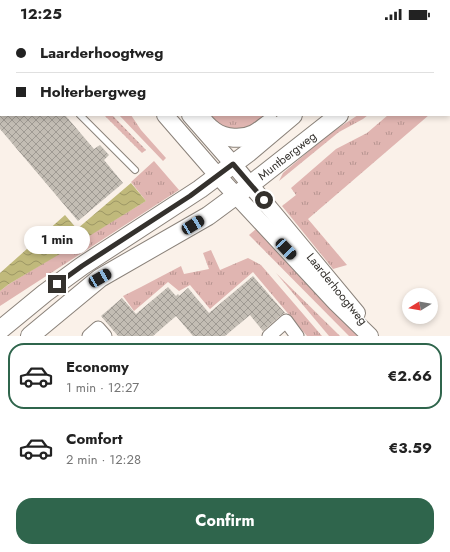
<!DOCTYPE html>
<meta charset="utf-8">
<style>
body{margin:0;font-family:Jost,sans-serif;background:#f2f2f2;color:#222;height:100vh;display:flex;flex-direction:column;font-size:15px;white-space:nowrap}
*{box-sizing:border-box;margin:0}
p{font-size:13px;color:#767676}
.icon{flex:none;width:22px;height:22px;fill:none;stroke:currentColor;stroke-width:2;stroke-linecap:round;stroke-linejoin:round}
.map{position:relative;height:308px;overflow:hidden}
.side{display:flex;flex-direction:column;background:#fff;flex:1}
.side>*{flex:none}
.hud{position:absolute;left:0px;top:0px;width:450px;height:88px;box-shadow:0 2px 6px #0003;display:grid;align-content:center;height:88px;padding:0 16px;background:#fff}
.needle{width:26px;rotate:259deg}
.controls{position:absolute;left:402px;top:260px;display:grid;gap:8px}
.controls a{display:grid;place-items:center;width:36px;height:36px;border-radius:50%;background:#fff;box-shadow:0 2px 6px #0003;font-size:20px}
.end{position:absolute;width:18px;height:18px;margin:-9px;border:5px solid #34312d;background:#fff;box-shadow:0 0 0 2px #fff}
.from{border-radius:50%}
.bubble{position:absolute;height:28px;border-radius:14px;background:#fff;box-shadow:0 2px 6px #0003;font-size:13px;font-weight:700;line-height:28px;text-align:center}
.car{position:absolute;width:12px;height:24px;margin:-12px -6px;border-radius:5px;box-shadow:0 0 3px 1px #0007;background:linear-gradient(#222 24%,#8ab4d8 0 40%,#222 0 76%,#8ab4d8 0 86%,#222 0)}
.hud b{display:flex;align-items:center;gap:14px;height:38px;font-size:15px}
.hud b+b{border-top:1px solid #e0e0e0}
.hud i{width:10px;height:10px;background:#222}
ul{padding:7px 0 0;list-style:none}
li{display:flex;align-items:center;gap:12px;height:66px;margin:0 8px 6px;padding:0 8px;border:2px solid transparent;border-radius:16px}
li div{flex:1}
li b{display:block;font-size:15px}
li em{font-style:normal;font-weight:700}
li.on{border-color:#2f654c}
li>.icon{width:36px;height:36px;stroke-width:1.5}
.action{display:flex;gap:8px;margin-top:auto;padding:8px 16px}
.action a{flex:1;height:46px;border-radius:16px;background:#2f654c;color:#fff;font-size:16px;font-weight:700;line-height:46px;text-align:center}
.status{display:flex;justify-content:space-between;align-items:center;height:28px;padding:0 20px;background:#fff;direction:ltr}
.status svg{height:11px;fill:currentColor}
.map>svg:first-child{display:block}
</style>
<div class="status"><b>12:25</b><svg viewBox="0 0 49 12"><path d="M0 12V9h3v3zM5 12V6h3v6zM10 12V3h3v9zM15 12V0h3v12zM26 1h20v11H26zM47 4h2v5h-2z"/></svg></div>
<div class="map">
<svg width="450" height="308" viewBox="0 0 450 308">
<defs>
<pattern id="grass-tufts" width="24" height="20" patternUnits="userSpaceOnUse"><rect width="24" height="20" fill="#e0b5b1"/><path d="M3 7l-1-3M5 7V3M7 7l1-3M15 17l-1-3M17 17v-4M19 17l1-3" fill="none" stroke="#b69490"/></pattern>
<pattern id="garden-dots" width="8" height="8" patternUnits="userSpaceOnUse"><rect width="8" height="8" fill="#e0b5b1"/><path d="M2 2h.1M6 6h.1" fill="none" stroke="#b69490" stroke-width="1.8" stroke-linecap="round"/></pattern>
<pattern id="water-waves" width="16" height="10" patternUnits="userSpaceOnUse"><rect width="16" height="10" fill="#c0b97b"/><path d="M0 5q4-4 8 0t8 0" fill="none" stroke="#9d9765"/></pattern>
<pattern id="building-cross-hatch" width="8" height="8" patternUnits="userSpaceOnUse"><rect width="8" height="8" fill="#c3bdb4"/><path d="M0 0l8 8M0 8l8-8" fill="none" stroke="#9f9a93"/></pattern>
</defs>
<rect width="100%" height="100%" fill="#faf1e9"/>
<g fill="url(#grass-tufts)">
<path d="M119,87H131L141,102L166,130L163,133Z"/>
<path d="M204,87H273L262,96L233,105Z"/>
<path d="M358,87H368L363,91L339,104L279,153L283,145L329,106Z"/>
<path d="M388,87H429L308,191L347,237L333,241L282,178L296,167L291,160L336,121L367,105Z"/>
<path d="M154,133L179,162L0,278V263L9,256L146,173L131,154Z"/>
<path d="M256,201L360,308H349L249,207Z"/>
<path d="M211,222L220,242L248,230L261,237L322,308H307L253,244L210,281L190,257L179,263L168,254L134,283L123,268L141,259L181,238L184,246L209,241L203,225Z"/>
<path d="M276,245L340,308H329Z"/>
</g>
<path fill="url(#garden-dots)" d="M104,87H112L146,122L142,125Z"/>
<path fill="url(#water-waves)" d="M131,155L146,173L65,223L9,256L0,263V245L65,187L77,201Z"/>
<g fill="url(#building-cross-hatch)">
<path d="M0,87H65L94,121L100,117L109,127L104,132L123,155L78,193L0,101Z"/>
<path d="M253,248L285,285L281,287L263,303L250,287L225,308H193L176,288L153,308H118L101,288L122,270L136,286L168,259L176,268L178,266L179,268L188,260L209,285Z"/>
</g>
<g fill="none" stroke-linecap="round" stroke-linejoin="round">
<g stroke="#8a827a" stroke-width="8">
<g id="service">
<path d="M191,0L192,1"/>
<path d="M297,1V0"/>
<path d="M80,87L135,142"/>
</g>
</g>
<g stroke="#8a827a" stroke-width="15">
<g id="minor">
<path d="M0,1L4,0"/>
<path d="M89,308L98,300L105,308"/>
<path d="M269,308L286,293L297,308"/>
</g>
</g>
<g stroke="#8a827a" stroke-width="18">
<g id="tertiary">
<path d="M87,0L88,1"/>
<path d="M119,0V1"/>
<path d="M165,87L217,147L336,275L370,308"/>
<path d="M190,87L233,136L357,285"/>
</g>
</g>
<g stroke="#8a827a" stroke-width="20">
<g id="secondary">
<path d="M391,1L392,0"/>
<path d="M440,1L441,0"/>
<path d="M199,87C203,93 208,99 214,103C225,111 242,112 254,106C260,103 265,98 270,95"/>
<path d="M0,302L45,265L82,238L200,161L248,125L293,87"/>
<path d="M30,308L100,250L208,188L250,157L339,87"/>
</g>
</g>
<use href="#service" stroke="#fff" stroke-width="6"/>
<use href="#minor" stroke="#fff" stroke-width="13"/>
<use href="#tertiary" stroke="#fff" stroke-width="16"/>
<use href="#secondary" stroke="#fff" stroke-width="18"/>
</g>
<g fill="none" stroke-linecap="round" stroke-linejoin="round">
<path stroke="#34312d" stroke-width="5" d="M57,256L82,238L190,168L233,136L264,172"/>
</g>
<g text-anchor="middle" stroke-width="3" stroke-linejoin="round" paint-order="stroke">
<g font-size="12" fill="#34312d" stroke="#fff">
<text transform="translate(287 128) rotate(-38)" y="4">Muntbergweg</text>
<text transform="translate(337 261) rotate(51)" y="4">Laarderhoogtweg</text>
</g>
</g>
</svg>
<div class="controls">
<a><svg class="needle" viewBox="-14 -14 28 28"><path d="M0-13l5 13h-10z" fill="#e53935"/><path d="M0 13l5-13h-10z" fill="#767676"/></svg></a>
</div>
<i class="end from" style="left:264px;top:172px"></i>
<i class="end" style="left:57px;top:256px"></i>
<div class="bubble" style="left:24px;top:198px;width:66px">1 min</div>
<i class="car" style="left:193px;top:197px;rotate:58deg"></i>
<i class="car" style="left:286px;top:221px;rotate:137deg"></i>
<i class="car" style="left:100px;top:250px;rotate:60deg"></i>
<div class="hud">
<b><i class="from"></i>Laarderhoogtweg</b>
<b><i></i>Holterbergweg</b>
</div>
</div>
<section class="side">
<ul>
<li class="on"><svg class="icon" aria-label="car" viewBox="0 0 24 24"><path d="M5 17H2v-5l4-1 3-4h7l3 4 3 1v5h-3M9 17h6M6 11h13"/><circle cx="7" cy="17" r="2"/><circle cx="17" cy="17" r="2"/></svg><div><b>Economy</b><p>1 min · 12:27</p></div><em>€2.66</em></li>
<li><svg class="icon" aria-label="car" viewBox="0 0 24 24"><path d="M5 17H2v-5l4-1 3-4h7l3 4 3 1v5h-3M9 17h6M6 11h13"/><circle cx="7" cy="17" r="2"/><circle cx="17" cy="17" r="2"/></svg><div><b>Comfort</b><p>2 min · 12:28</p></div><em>€3.59</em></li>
</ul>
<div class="action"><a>Confirm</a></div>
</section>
